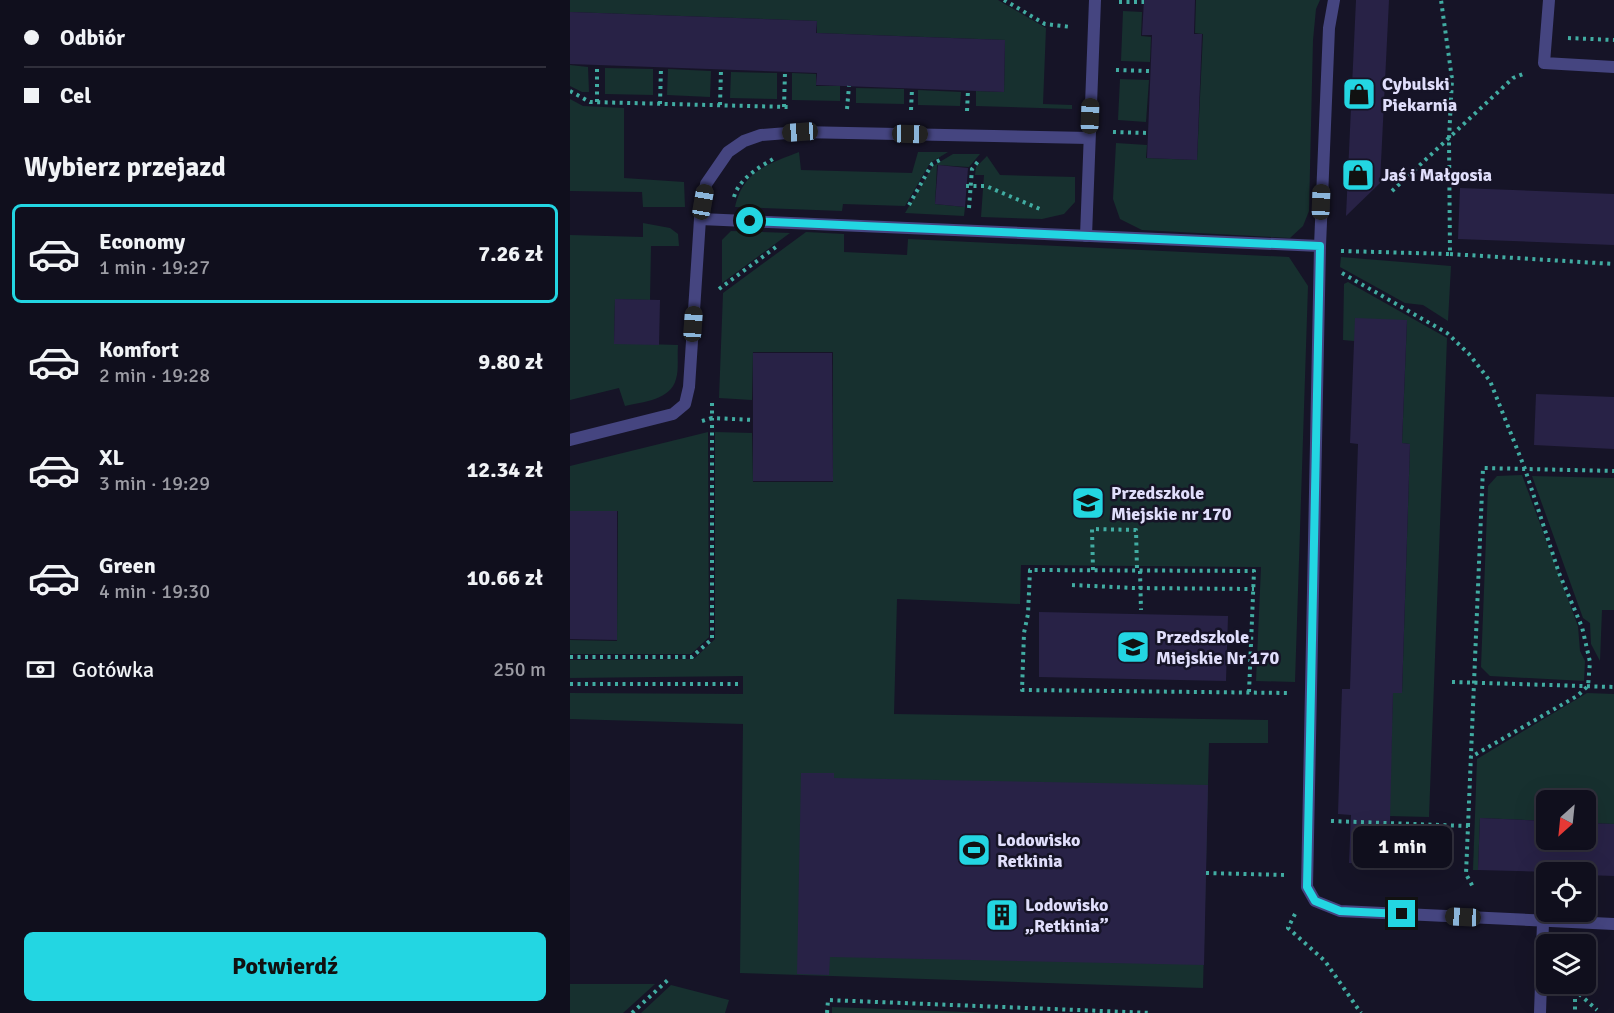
<!DOCTYPE html>
<html lang="pl">
<meta charset="utf-8">
<style>
body{margin:0;font-family:Signika,sans-serif;background:#1e1d2a;color:#f1f3f6;height:100vh;display:flex;flex-direction:column;font-size:22px;white-space:nowrap}
*{box-sizing:border-box;margin:0}
p{font-size:20px;color:#9c9ca4}
.icon{flex:none;width:33px;height:33px;fill:none;stroke:currentColor;stroke-width:2;stroke-linecap:round;stroke-linejoin:round}
.map{position:relative;flex:1;overflow:hidden}
.side{display:flex;flex-direction:column;background:#100f1d;width:570px}
.side>*{flex:none}
.guide{display:grid;align-content:center;height:132px;padding:0 24px;background:#100f1d}
.needle{width:39px;rotate:207deg}
.fabs{position:absolute;left:966px;top:790px;display:grid;gap:12px}
.fabs a{display:grid;place-items:center;width:60px;height:60px;border-radius:9px;background:#100f1d;box-shadow:0 6px 24px #0002,0 0 0 2px #302f3b;font-size:30px}
.end{position:absolute;width:27px;height:27px;margin:-14px;border:8px solid #23d6e2;background:#111;box-shadow:0 0 0 3px #111}
.from{border-radius:50%}
.bubble{position:absolute;height:42px;border-radius:9px;background:#100f1d;box-shadow:0 6px 24px #0002,0 0 0 2px #302f3b;font-size:20px;font-weight:800;line-height:42px;text-align:center}
.car{position:absolute;width:18px;height:36px;margin:-18px -9px;border-radius:8px;box-shadow:0 0 4px 2px #0007;background:linear-gradient(#222 24%,#8ab4d8 0 40%,#222 0 76%,#8ab4d8 0 86%,#222 0)}
.guide b{display:flex;align-items:center;gap:21px;height:57px;font-size:22px}
.guide b+b{border-top:2px solid #302f3b}
.guide i{width:15px;height:15px;background:#f1f3f6}
ul{padding:0;list-style:none}
li{display:flex;align-items:center;gap:18px;height:99px;margin:0 12px 9px;padding:0 12px;border:3px solid transparent;border-radius:9px}
li div{flex:1}
li b{display:block;font-size:22px}
li em{font-style:normal;font-weight:800}
li.active{border-color:#23d6e2}
li>.icon{width:54px;height:54px;stroke-width:1.5}
h2{padding:0 24px;font-size:27px;line-height:72px}
.pay{display:flex;align-items:center;gap:15px;height:66px;padding:0 24px;font-size:22px}
.pay p{margin-inline-start:auto}
.cta{display:flex;gap:12px;margin-top:auto;padding:12px 24px}
.cta a{flex:1;height:69px;border-radius:9px;background:#23d6e2;color:#111;font-size:24px;font-weight:800;line-height:69px;text-align:center}
main{display:flex;flex:1;min-height:0}
.map>svg:first-child{display:block}
</style>
<main>
<section class="side">
<div class="guide">
<b><i class="from"></i>Odbiór</b>
<b><i></i>Cel</b>
</div>
<h2>Wybierz przejazd</h2>
<ul>
<li class="active"><svg class="icon" aria-label="car" viewBox="0 0 24 24"><path d="M5 17H2v-5l4-1 3-4h7l3 4 3 1v5h-3M9 17h6M6 11h13"/><circle cx="7" cy="17" r="2"/><circle cx="17" cy="17" r="2"/></svg><div><b>Economy</b><p>1 min · 19:27</p></div><em>7.26 zł</em></li>
<li><svg class="icon" aria-label="car" viewBox="0 0 24 24"><path d="M5 17H2v-5l4-1 3-4h7l3 4 3 1v5h-3M9 17h6M6 11h13"/><circle cx="7" cy="17" r="2"/><circle cx="17" cy="17" r="2"/></svg><div><b>Komfort</b><p>2 min · 19:28</p></div><em>9.80 zł</em></li>
<li><svg class="icon" aria-label="car" viewBox="0 0 24 24"><path d="M5 17H2v-5l4-1 3-4h7l3 4 3 1v5h-3M9 17h6M6 11h13"/><circle cx="7" cy="17" r="2"/><circle cx="17" cy="17" r="2"/></svg><div><b>XL</b><p>3 min · 19:29</p></div><em>12.34 zł</em></li>
<li><svg class="icon" aria-label="car" viewBox="0 0 24 24"><path d="M5 17H2v-5l4-1 3-4h7l3 4 3 1v5h-3M9 17h6M6 11h13"/><circle cx="7" cy="17" r="2"/><circle cx="17" cy="17" r="2"/></svg><div><b>Green</b><p>4 min · 19:30</p></div><em>10.66 zł</em></li>
</ul>
<div class="pay"><svg class="icon" aria-label="cash" viewBox="0 0 24 24"><path d="M3 7h18v10H3z"/><circle cx="12" cy="12" r="2"/></svg>Gotówka<p>250 m</p></div>
<div class="cta"><a>Potwierdź</a></div>
</section>
<div class="map">
<svg width="1044" height="1013" viewBox="0 0 1044 1013">
<rect width="100%" height="100%" fill="#161427"/>
<g fill="#17302f">
<path d="M0,0H428L476,28L473,104L502,105V109L406,106V91L434,92L435,40L247,33V21L0,12Z"/>
<path d="M626,0H750L746,9L743,40L739,211L733,226L720,238L572,230L550,219L543,199L546,143L577,145L576,158L627,160L633,34L625,33Z"/>
<path d="M553,11L572,12L571,36L581,37L580,62L551,61Z"/>
<path d="M0,65L18,67L19,92H12L0,86Z"/>
<path d="M35,68L83,69V95L35,94Z"/>
<path d="M98,69L141,71L140,97L97,95Z"/>
<path d="M161,72L207,73V99L160,98Z"/>
<path d="M222,73L246,74V86H270V101L222,100Z"/>
<path d="M550,79L579,80L576,122L548,120Z"/>
<path d="M286,88L334,89V104L286,103Z"/>
<path d="M348,90L391,92L390,106L348,105Z"/>
<path d="M0,99L13,106L54,108V178L114,182L115,207H73L72,192L0,191Z"/>
<path d="M229,152L231,170L342,173L348,152H378L360,163L335,206L273,204L272,211L165,207C173,171 198,164 229,152Z"/>
<path d="M383,154H410L399,167L367,165L365,204L395,207L394,216L335,213L363,166Z"/>
<path d="M417,156L430,175L505,177V202L494,214L472,219L411,217L414,175H405L406,167Z"/>
<path d="M73,223L100,228L108,234L109,246H81L80,300L45,299L44,343L108,345C107,356 109,369 106,379C101,400 72,402 55,406L49,388L0,400V235L73,237Z"/>
<path d="M161,231L220,233L152,283V240Z"/>
<path d="M236,232L274,234V252L337,255L338,239L719,257L738,286L725,682L686,681L691,567L451,565L450,604L327,599L324,714L698,720V743H639L633,988L170,973L173,724L0,719V693L173,694V676L0,678V660L124,659L145,639V432L182,433L183,482H263V352H183L182,400L149,398L153,293Z"/>
<path d="M771,257L881,266L878,321L853,305L835,303L770,267Z"/>
<path d="M778,282L877,338L859,817L819,816L823,693H832L840,444L832,443L837,321L784,341L773,340L774,284Z"/>
<path d="M138,432L139,637L121,654H0V640L47,641L48,511H0V466Z"/>
<path d="M952,475L1008,626L1010,651L1015,661L1014,681L920,676L911,667L918,486L927,476Z"/>
<path d="M962,476L1044,478V610H1032L1030,661L1021,644L1020,623L1013,618Z"/>
<path d="M1017,693L1044,694V824L1016,823V801H976V821L910,818L908,870H903L907,759Z"/>
<path d="M0,984H85L53,1013H0Z"/>
<path d="M101,985L159,1000L155,1013H71Z"/>
<path d="M262,1007L422,1013H262Z"/>
</g>
<g fill="#282246">
<path d="M574,0H625L624,34H632L627,160L577,158L582,35H572Z"/>
<path d="M786,0H819L810,183L776,216Z"/>
<path d="M0,12L247,21L246,33L435,40L434,92L246,85L247,73L0,64Z"/>
<path d="M368,165L398,168L395,207L365,204Z"/>
<path d="M890,188L1044,194V245L888,239Z"/>
<path d="M45,299L90,300L89,345L44,344Z"/>
<path d="M785,318L837,320L832,443L840,444L832,693H823L819,865L779,863L781,815L768,814L772,689H780L788,444L780,443Z"/>
<path d="M183,353H262L263,481H183Z"/>
<path d="M966,394L1044,397V449L964,445Z"/>
<path d="M0,511H47V640L0,639Z"/>
<path d="M469,612L658,616L656,681L469,677Z"/>
<path d="M231,773H264V778L638,785L634,965L260,957L259,975L227,974Z"/>
<path d="M910,818L976,821V840H1016V823L1044,824V876L1016,875V873L908,870Z"/>
</g>
<g fill="none" stroke-linecap="round" stroke-linejoin="round">
<g stroke="#41aca2" stroke-width="4" stroke-dasharray="3 4.5" stroke-linecap="butt">
<path d="M434,0L475,24L501,27"/>
<path d="M549,2H574"/>
<path d="M998,38L1044,40"/>
<path d="M546,70L580,71"/>
<path d="M0,91L20,102L219,107"/>
<path d="M27,102V65"/>
<path d="M90,104L91,68"/>
<path d="M150,105L151,70"/>
<path d="M214,107L215,72"/>
<path d="M277,109L279,86"/>
<path d="M341,110L342,89"/>
<path d="M397,111L398,90"/>
<path d="M543,132L578,133"/>
<path d="M396,186H416L470,209"/>
<path d="M822,191L943,78L953,74"/>
<path d="M164,197C169,179 188,168 203,159"/>
<path d="M339,205L362,164L370,160"/>
<path d="M399,208L402,169L410,159"/>
<path d="M771,251L880,254L879,139L882,79L871,0"/>
<path d="M880,254L1044,264"/>
<path d="M772,273L877,333L899,354L920,381L955,469L989,573L1012,627L1020,662L1018,686L1007,696L901,757"/>
<path d="M149,289L206,247"/>
<path d="M132,421L142,418V400"/>
<path d="M523,570L522,529L566,530L567,569L570,571L571,610"/>
<path d="M502,585L563,588L684,589"/>
<path d="M0,657H122L142,639V418L183,420"/>
<path d="M882,682L1044,687"/>
<path d="M0,684H168"/>
<path d="M679,692L684,571L460,570L458,614L454,633L452,690L719,693"/>
<path d="M761,821L898,826L896,874L903,887"/>
<path d="M898,826L913,468L1044,471"/>
<path d="M636,873L716,875"/>
<path d="M725,914L718,928L755,961L791,1013"/>
<path d="M998,984L1027,1010"/>
<path d="M1005,984V1013"/>
<path d="M62,1013L100,978"/>
<path d="M257,1013L258,1000L582,1013"/>
</g>
<g stroke="#454580" stroke-width="12">
<path d="M764,0L759,28L750,246L737,887L745,901L770,911L1044,924"/>
<path d="M979,0L974,63L1044,67"/>
<path d="M130,219L750,246"/>
<path d="M516,236L525,0"/>
<path d="M0,440L103,414L115,404L119,387L130,219L136,184L158,152L174,141L191,135L230,132L519,138"/>
<path d="M970,1013L973,922"/>
</g>
</g>
<g fill="none" stroke-linecap="round" stroke-linejoin="round">
<path stroke="#23d6e2" stroke-width="8" d="M180,221L750,246L737,887L745,901L770,911L832,914"/>
</g>
<defs>
<g id="shop-square" transform="scale(1.725)"><rect x="-9" y="-9" width="18" height="18" rx="4" fill="#23d6e2" stroke="#161427"/><path d="M-5-2.5h2.3a2.7 3.5 0 0 1 5.4 0H5L5.5 6h-11ZM-1.5-2.5h3a1.5 2.3 0 0 0-3 0Z" fill="#111"/></g>
<g id="school-square" transform="scale(1.725)"><rect x="-9" y="-9" width="18" height="18" rx="4" fill="#23d6e2" stroke="#161427"/><path d="M0-5L7-2L0 1L-7-2ZM-4 1L0 2.5L4 1V4Q0 6-4 4Z" fill="#111"/></g>
<g id="stadium-square" transform="scale(1.725)"><rect x="-9" y="-9" width="18" height="18" rx="4" fill="#23d6e2" stroke="#161427"/><path d="M0-5a6.5 5 0 1 0 0 10a6.5 5 0 1 0 0-10ZM-3.5-1.8h7v3.6h-7Z" fill="#111"/></g>
<g id="building-square" transform="scale(1.725)"><rect x="-9" y="-9" width="18" height="18" rx="4" fill="#23d6e2" stroke="#161427"/><path d="M-4-6H4V6H1V3H-1V6H-4ZM-2.5-4.3h1.7v1.8h-1.7ZM.8-4.3h1.7v1.8H.8ZM-2.5-1h1.7V.8h-1.7ZM.8-1h1.7V.8H.8Z" fill="#111"/></g>
</defs>
<g fill-rule="evenodd">
<use href="#shop-square" x="789" y="94"/>
<use href="#shop-square" x="788" y="175"/>
<use href="#school-square" x="518" y="503"/>
<use href="#school-square" x="563" y="647"/>
<use href="#stadium-square" x="404" y="850"/>
<use href="#building-square" x="432" y="915"/>
</g>
<g text-anchor="middle" stroke-width="5" stroke-linejoin="round" paint-order="stroke">
<g font-size="18" font-weight="bold" fill="#e0defb" stroke="#161427" text-anchor="start">
<text x="812" y="90">Cybulski<tspan x="812" dy="21">Piekarnia</tspan></text>
<text x="811" y="181">Jaś i Małgosia</text>
<text x="541" y="499">Przedszkole<tspan x="541" dy="21">Miejskie nr 170</tspan></text>
<text x="586" y="643">Przedszkole<tspan x="586" dy="21">Miejskie Nr 170</tspan></text>
<text x="427" y="846">Lodowisko<tspan x="427" dy="21">Retkinia</tspan></text>
<text x="455" y="911">Lodowisko<tspan x="455" dy="21">„Retkinia”</tspan></text>
</g>
</g>
</svg>
<div class="fabs">
<a><svg class="needle" viewBox="-14 -14 28 28"><path d="M0-13l5 13h-10z" fill="#e53935"/><path d="M0 13l5-13h-10z" fill="#9c9ca4"/></svg></a>
<a><svg class="icon" aria-label="locate" viewBox="0 0 24 24"><circle cx="12" cy="12" r="6"/><path d="M12 2v4M12 18v4M2 12h4M18 12h4"/></svg></a>
<a><svg class="icon" aria-label="layers" viewBox="0 0 24 24"><path d="M12 4l9 5-9 5-9-5zM3 14l9 5 9-5"/></svg></a>
</div>
<i class="end from" style="left:180px;top:221px"></i>
<i class="end" style="left:832px;top:914px"></i>
<div class="bubble" style="left:783px;top:826px;width:99px">1 min</div>
<i class="car" style="left:520px;top:116px;rotate:2deg"></i>
<i class="car" style="left:230px;top:132px;rotate:266deg"></i>
<i class="car" style="left:340px;top:134px;rotate:91deg"></i>
<i class="car" style="left:133px;top:202px;rotate:10deg"></i>
<i class="car" style="left:751px;top:202px;rotate:2deg"></i>
<i class="car" style="left:123px;top:324px;rotate:4deg"></i>
<i class="car" style="left:893px;top:917px;rotate:273deg"></i>
</div>
</main>
